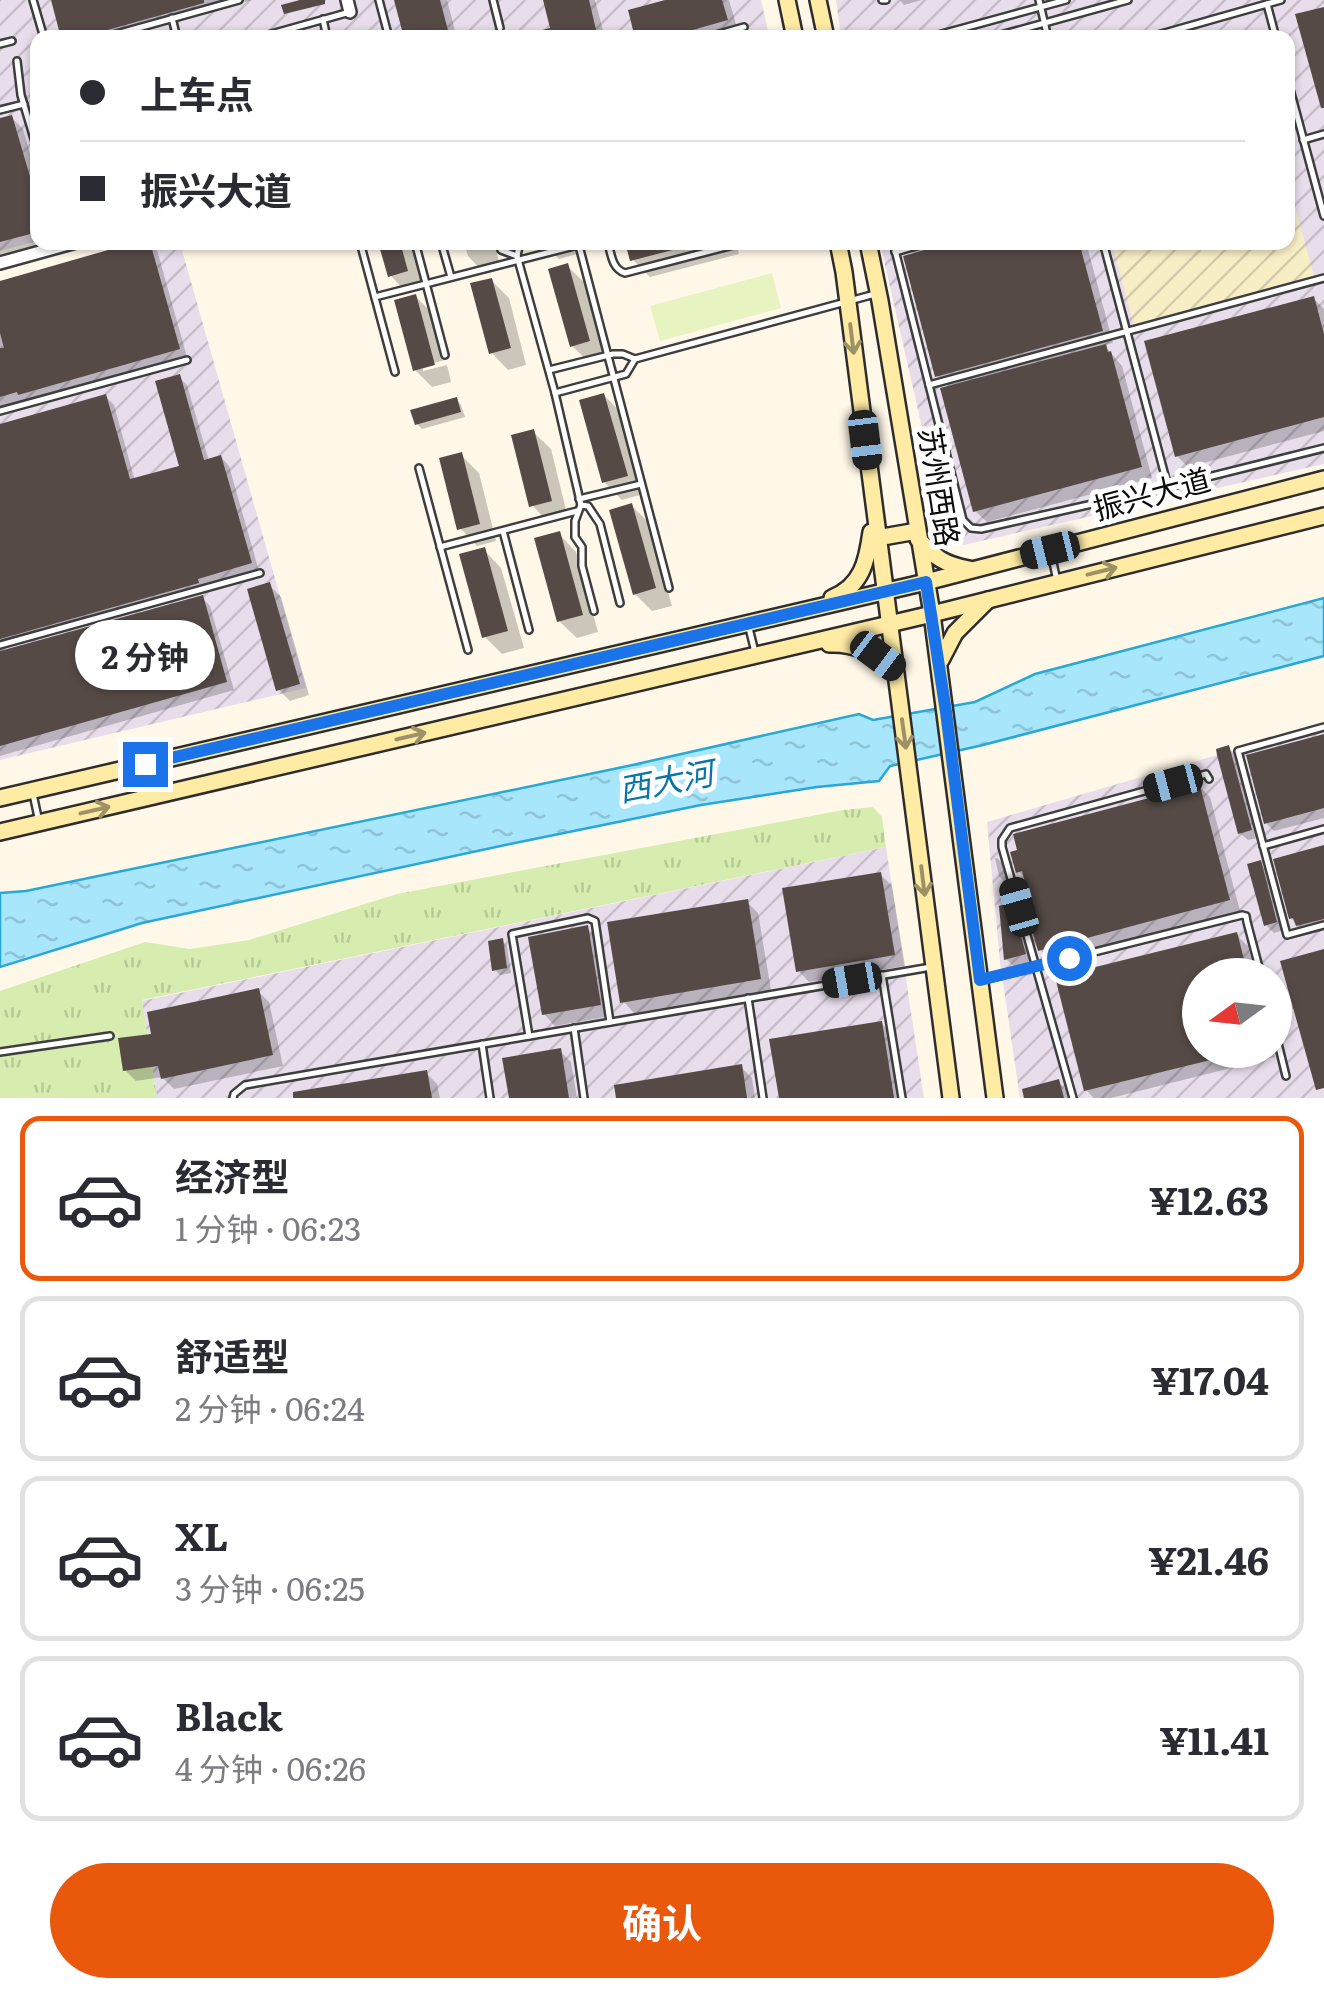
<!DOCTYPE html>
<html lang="zh">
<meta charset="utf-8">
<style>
body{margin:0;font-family:Literata,"Noto Sans SC",serif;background:#f7f7f7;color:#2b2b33;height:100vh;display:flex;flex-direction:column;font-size:38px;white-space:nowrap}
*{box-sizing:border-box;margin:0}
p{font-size:32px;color:#7c7c81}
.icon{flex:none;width:55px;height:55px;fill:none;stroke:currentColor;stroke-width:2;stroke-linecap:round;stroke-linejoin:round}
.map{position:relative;height:1098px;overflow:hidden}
.details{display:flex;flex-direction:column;background:#fff;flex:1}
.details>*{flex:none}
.guide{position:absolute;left:30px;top:30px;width:1265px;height:220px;border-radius:20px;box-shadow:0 2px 8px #0004;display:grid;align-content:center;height:220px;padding:0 50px;background:#fff}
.needle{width:65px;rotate:255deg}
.buttons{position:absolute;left:1182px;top:958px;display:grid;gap:20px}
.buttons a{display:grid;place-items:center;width:110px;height:110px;border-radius:50%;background:#fff;box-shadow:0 2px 8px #0004;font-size:50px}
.end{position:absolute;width:45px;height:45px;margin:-22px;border:12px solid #1a73e8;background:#fff;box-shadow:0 0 0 5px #fff}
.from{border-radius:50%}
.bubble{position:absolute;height:70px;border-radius:35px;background:#fff;box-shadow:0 2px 8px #0004;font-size:32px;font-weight:700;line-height:70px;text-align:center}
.car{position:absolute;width:30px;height:60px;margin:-30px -15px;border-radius:12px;box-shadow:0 0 8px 2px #0007;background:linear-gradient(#222 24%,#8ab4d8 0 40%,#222 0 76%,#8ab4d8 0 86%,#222 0)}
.guide b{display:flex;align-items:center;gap:35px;height:95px;font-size:38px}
.guide b+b{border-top:2px solid #e1e1e2}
.guide i{width:25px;height:25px;background:#2b2b33}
ul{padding:18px 0 0;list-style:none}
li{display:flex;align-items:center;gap:30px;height:165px;margin:0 20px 15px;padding:0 30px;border:5px solid #e1e1e2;border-radius:20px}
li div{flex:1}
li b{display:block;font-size:38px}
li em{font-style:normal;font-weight:700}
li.current{border-color:#ea580c}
li>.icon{width:90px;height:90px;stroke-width:1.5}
.button{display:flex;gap:20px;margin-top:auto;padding:20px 50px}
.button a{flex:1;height:115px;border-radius:60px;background:#ea580c;color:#fff;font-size:40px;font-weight:700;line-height:115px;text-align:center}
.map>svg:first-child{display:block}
</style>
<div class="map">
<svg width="1324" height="1098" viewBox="0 0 1324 1098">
<defs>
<pattern id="industrial-furrows" width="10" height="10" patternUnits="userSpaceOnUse" patternTransform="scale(2.5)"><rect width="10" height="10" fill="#e8deeb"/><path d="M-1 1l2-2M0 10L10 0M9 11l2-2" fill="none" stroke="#c6bdc8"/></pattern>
<pattern id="farmland-furrows" width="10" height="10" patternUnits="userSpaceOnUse" patternTransform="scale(2.5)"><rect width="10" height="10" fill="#f8eec6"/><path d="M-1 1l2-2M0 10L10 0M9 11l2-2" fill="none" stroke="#d3cba9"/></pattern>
<pattern id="grass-tufts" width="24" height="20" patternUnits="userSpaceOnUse" patternTransform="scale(2.5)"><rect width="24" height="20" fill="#d6edaf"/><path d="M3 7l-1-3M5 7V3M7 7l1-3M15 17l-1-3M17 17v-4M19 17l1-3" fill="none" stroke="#b6ca95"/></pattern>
<pattern id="water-ripples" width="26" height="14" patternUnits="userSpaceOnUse" patternTransform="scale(2.5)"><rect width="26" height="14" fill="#a8e6fc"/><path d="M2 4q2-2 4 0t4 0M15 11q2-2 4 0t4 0" fill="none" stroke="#8fc4d7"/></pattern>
</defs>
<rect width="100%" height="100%" fill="#fff8e9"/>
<g fill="url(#industrial-furrows)" fill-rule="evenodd">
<path d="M0,0H761L769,36L38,38L37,241L0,251Z"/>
<path d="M836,0H1324V464L963,545L946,533L880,243L1288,242V38L841,37Z"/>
<path d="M144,243H180L306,688L0,760V281Z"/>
<path d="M1324,724V1098H1020L1000,962L987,822ZM1200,975H1275V1050H1200Z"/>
<path d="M886,847L924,1098H157L141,1001Z"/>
</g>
<path fill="url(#farmland-furrows)" d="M1288,182L1314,276L1134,325L1112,243L1288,242Z"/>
<path fill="url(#grass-tufts)" d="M873,807L882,817L886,847L142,1000L157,1098H0V991L145,942L190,949L249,940L397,894L843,810Z"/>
<path fill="#e8f3c2" d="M772,273L781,308L660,341L650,306Z"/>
<path fill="url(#water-ripples)" stroke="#27a7da" stroke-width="2.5" d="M1324,598V656L983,745L890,766L879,781L817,787L701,805L510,844L142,923L0,967V893L26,891L628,766L859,714L873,720L975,702L1035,674Z"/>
<g fill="#0003">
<path d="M53,0H252L115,38H64Z"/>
<path d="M397,0H447L457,38H407Z"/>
<path d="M546,0H595L605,38H524L553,30Z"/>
<path d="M675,0H729L738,31L714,38H638Z"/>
<path d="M900,0H922L904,5Z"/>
<path d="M12,118L23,129L38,182V242H46L0,256V121Z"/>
<path d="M150,242L157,250L187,357L28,402L26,400L0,407V282Z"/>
<path d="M381,242H411L424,288L407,293L390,275Z"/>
<path d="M464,242H494L501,269L485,274L468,256Z"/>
<path d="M543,242H574L577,254L559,259Z"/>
<path d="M628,242H736L739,254L650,277L633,260Z"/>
<path d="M1086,242L1113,343L1104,345L1122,366L1152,478L987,522L975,511L950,388L937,376L915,255L902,243Z"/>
<path d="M567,266L585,283L606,358L590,363L572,346Z"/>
<path d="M491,280L509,298L526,365L508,370L491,352Z"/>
<path d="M416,297L433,314L445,360L423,366V371L447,365L451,382L432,387L415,370Z"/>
<path d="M1313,298L1324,309V431L1188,467L1177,456Z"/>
<path d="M179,377L187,385L209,461L221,457L229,466L259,571L205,587L206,591L6,647L2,654L202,598L210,606L234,690L0,756V426L106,397L114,405L135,481L182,467Z"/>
<path d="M604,395L621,413L643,494L622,500L604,482Z"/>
<path d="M456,400L461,405L465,417L422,429L417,424Z"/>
<path d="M533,432L551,449L568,518L549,523L532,505Z"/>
<path d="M461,455L479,473L496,541L477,546L460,528Z"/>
<path d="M632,506L649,523L672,606L652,611L635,594Z"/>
<path d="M559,534L576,552L598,632L577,638L559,621Z"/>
<path d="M484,550L501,568L524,648L502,654L485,637Z"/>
<path d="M269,585L281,597L309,695L290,701L278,689Z"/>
<path d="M1324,736V818L1274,831L1266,823Z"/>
<path d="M1228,748L1235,755L1258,838L1248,840L1240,833Z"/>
<path d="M1193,765L1199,775L1171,783L1166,778L1165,773Z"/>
<path d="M1198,785L1210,797L1240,911L1052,961L1034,944L1042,972L1024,976L1006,959L1010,905L1034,929L1032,898L1028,881L1018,871Z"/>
<path d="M1324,848V928L1306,933L1291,918Z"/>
<path d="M995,858H997L1002,863L1007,880L1004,881L999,876Z"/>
<path d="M1260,863L1268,872L1284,930L1274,933L1266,925Z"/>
<path d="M880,874L892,886L905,966L809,982L798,970Z"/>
<path d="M747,902L758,913L771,990L634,1013L623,1001Z"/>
<path d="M587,928L598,939L611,1016L555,1026L544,1014Z"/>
<path d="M1236,935L1248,946L1255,975H1200V1050H1273L1275,1057L1111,1098H1094L1086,1090Z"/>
<path d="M502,941L507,946L511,973L500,975L495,970Z"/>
<path d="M258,991L269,1002L283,1066L174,1089L162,1077L136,1081L125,1070L154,1036Z"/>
<path d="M882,1024L893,1035L902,1098H782L772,1041Z"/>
<path d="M560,1051L571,1062L577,1098H511L505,1060Z"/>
<path d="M741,1067L752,1078L755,1098H619L617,1087Z"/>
<path d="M426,1073L437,1084L440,1098H315L314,1091Z"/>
<path d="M1058,1082L1070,1093L1071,1098H1027L1025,1091Z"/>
</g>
<g fill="#554a46">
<path d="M51,0H204V3L79,38H61Z"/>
<path d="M300,0H325V4L284,14L281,5Z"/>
<path d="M394,0H440L450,38H404Z"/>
<path d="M543,0H589L598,38H528L527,34L550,28Z"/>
<path d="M665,0H722L728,20L664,38H635L628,10Z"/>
<path d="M1324,7V108H1321L1295,14Z"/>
<path d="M12,115L38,204V232L0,242V118Z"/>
<path d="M136,242H150L180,349L18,395L17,392L0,397V348H4L0,333V281Z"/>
<path d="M378,242H400L408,271L388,277Z"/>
<path d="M625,242H687L688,246L630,261Z"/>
<path d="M936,242H949L950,250L980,242H1079L1103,331L935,377L903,256L932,248Z"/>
<path d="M568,263L590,341L570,347L548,269Z"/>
<path d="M492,278L511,348L489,354L470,283Z"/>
<path d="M416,294L435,365L413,371L394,300Z"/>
<path d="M1314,296L1324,334V417L1175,457L1144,341Z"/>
<path d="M1106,344L1108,352L1111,351L1142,467L973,512L940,388Z"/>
<path d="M180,374L204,460L221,455L252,563L198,579L199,583L0,639V424L106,394L130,479L179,466L155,381Z"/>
<path d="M604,393L628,476L602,483L579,400Z"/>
<path d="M457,397L461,412L415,425L410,410Z"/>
<path d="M534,429L552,501L529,507L511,435Z"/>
<path d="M462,452L480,524L457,530L439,458Z"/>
<path d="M632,503L656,588L633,595L609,510Z"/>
<path d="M560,531L583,615L557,622L534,538Z"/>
<path d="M485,547L508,631L482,638L459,554Z"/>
<path d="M270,582L300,684L276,691L247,589Z"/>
<path d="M203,595L227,682L0,746V651Z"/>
<path d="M1324,734V808L1264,824L1246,755Z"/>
<path d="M1229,745L1252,830L1238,834L1217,755L1216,749Z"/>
<path d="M1199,782L1230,900L1038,951L1023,898L1029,897L1022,871L1016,873L1010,852L1017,850L1013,834L1168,793V791Z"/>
<path d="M1324,845V919L1296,926L1293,918L1289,919L1273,859Z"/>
<path d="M1261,860L1277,922L1264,926L1247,864Z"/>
<path d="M881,872L895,955L796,972L782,888Z"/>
<path d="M748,899L761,979L620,1003L607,922Z"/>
<path d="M1011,902L1026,954L1004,960L999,906Z"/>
<path d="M588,925L601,1005L542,1015L528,937Z"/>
<path d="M1237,932L1248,975H1200V1050H1234L1235,1054L1084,1091L1055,977Z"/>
<path d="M503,938L507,968L492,971L488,941Z"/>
<path d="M1324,949V1088L1316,1090L1280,961Z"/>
<path d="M259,988L273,1055L161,1079L158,1066L123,1071L118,1038L151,1034L147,1012Z"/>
<path d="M882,1021L894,1098H779L769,1039Z"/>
<path d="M561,1048L569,1098H509L502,1058Z"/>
<path d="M742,1064L747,1098H616L614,1085Z"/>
<path d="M427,1070L432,1098H293V1092Z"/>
<path d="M1059,1079L1064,1098H1024L1022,1089Z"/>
</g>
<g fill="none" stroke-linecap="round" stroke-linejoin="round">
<g stroke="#3e3e3e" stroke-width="10">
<g id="lane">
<path d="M33,0L44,38"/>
<path d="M379,0L389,38"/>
<path d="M493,0L500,28"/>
<path d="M882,0H886"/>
<path d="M1039,0L1048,38"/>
<path d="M172,18L177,38"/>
<path d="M323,19L327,38"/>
<path d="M102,38L239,0"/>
<path d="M257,38L350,12"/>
<path d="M705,38L744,27"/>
<path d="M927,38L1066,0"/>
<path d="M990,38L1128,0"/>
<path d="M1147,38L1267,4"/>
<path d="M1276,38L1267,4L1281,0"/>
<path d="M0,44L12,41"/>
<path d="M17,61L21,95L38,152"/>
<path d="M1288,82L1324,216"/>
<path d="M0,110L24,104"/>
<path d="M1303,140L1324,134"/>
<path d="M360,242L395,372"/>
<path d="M415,242L445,355"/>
<path d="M441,242L451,277"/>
<path d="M499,242L501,250L517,256L520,242"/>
<path d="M578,242L669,588"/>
<path d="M608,242C611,254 612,269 625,273L745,242"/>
<path d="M893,242L963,520L971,528L981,529L1168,487L1324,448"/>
<path d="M1103,242L1168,487"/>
<path d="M895,252L930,242"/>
<path d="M517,256L555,393L581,505"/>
<path d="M375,297L578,245"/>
<path d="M549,370L613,354H623L635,359L875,294"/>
<path d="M929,385L1324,278"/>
<path d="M555,393L626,374L635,359"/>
<path d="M0,411L187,360"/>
<path d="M419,468L468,650"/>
<path d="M579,499L641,484"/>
<path d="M503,531L529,630"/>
<path d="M440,547L577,511"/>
<path d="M1051,553L1057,581"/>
<path d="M594,611L582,566V547L575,537V521L581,505L588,506L600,524L620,603"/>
<path d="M749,628L755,652"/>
<path d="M0,645L260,573"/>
<path d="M1324,727L1238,751L1287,935L1324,925"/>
<path d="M33,794L39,822"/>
<path d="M1263,846L1324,829"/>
<path d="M882,975L902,1098"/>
<path d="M983,980L1242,915L1246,916L1247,922L1261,975"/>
<path d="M748,998L763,1098"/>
<path d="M574,1028L584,1098"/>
<path d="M1275,1031L1286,1076"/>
<path d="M529,1036L512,934L588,918L595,921L610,1022"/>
<path d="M482,1044L490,1098"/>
<path d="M0,1052L110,1036"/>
<path d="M233,1098L234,1094L245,1085L931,967"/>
<path d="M1073,1098L1002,847V840L1010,828L1206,774L1209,779"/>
</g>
</g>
<g stroke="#3e3e3e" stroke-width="16">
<g id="street">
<path d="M347,0L350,12"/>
<path d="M0,263L76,242"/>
</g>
</g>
<g stroke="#2d2d2d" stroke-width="20">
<g id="secondary">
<path d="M787,0L795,38"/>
<path d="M818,0L826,38"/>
<path d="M838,242L844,272L951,1098"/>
<path d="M868,242L880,301L932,614L995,1098"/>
<path d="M877,538L917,531"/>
<path d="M918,539C936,558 943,564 969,569"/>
<path d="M832,598C862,586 867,561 871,532"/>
<path d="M829,644C855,643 874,653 895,668"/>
<path d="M941,660L955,633L988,600"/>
<path d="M0,798L926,582L1324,479"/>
<path d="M0,832L932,614L1324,516"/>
</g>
</g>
<use href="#lane" stroke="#fff" stroke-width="5"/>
<use href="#street" stroke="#fff" stroke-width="11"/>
<use href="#secondary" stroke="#ffeba4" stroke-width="15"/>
</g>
<defs><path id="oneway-shaft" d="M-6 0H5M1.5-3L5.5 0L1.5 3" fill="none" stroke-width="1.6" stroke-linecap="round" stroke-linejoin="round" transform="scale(2.5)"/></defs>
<g stroke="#9d9167">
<use href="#oneway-shaft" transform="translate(852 339) rotate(83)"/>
<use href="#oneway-shaft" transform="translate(1102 571) rotate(-14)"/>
<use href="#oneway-shaft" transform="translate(904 734) rotate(82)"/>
<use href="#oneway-shaft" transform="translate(411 736) rotate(-13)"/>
<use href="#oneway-shaft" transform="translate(95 810) rotate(-13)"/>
<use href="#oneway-shaft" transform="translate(923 881) rotate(83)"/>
</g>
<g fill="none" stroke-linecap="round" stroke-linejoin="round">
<path stroke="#1a73e8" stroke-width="12" d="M145,764L926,582L946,712L980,980L1069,958"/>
</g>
<g text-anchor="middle" stroke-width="10" stroke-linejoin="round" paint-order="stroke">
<g font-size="30" fill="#0b0b0b" stroke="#fff">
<text transform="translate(938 487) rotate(81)" y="10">苏州西路</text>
<text transform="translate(1152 495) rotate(-15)" y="10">振兴大道</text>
</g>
<g font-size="32" font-style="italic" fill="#0974a8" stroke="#fff">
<text transform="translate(666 782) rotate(-11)" y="11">西大河</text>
</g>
</g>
</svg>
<div class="buttons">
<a><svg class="needle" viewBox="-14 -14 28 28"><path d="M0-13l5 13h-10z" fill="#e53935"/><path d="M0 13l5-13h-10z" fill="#7c7c81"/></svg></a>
</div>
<i class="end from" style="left:1069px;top:958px"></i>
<i class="end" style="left:145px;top:764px"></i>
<div class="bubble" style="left:75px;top:620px;width:140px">2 分钟</div>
<i class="car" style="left:865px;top:440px;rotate:173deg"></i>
<i class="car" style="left:1050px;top:550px;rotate:256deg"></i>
<i class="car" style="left:878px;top:656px;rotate:127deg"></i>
<i class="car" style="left:1173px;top:783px;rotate:255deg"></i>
<i class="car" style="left:1019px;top:907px;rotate:344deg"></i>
<i class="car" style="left:852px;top:980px;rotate:260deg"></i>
<div class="guide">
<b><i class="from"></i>上车点</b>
<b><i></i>振兴大道</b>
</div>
</div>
<section class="details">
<ul>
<li class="current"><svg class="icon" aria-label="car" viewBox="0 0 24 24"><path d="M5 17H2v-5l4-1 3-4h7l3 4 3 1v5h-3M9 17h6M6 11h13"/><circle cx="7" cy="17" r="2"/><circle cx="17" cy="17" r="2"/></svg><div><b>经济型</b><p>1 分钟 · 06:23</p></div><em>¥12.63</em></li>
<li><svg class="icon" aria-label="car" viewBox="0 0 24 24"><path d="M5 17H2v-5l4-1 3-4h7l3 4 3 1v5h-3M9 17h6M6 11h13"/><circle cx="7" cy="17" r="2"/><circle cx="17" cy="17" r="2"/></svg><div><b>舒适型</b><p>2 分钟 · 06:24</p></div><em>¥17.04</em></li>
<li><svg class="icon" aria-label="car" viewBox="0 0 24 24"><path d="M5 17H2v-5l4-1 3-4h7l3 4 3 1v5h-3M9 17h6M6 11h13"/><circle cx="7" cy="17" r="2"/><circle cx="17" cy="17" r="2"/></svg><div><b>XL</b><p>3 分钟 · 06:25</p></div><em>¥21.46</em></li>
<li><svg class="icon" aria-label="car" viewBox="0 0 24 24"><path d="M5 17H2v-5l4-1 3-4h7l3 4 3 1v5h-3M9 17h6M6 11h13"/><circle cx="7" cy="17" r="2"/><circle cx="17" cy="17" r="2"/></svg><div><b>Black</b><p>4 分钟 · 06:26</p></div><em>¥11.41</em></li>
</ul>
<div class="button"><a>确认</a></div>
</section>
